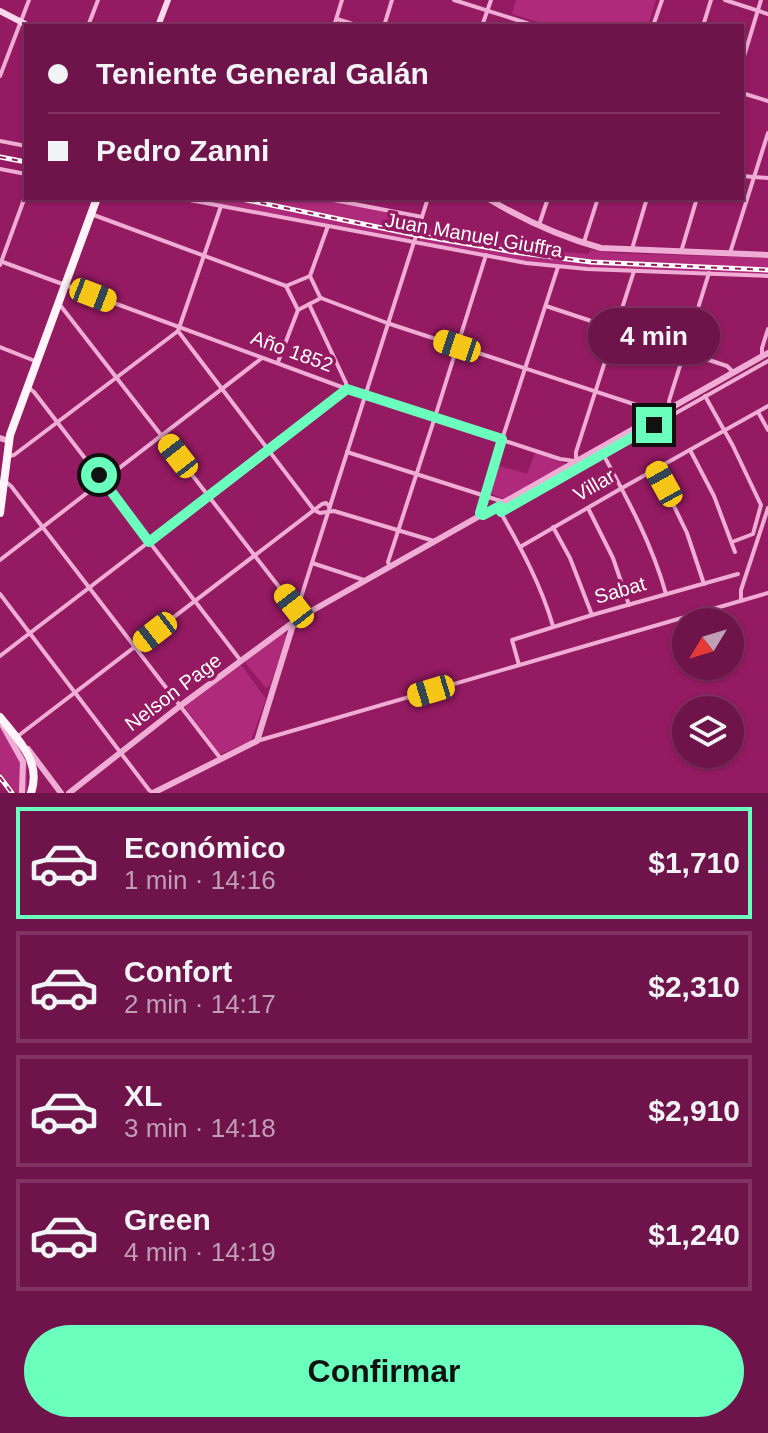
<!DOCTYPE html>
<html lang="es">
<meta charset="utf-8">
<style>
body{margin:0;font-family:Helvetica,sans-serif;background:#772154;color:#f1f3f6;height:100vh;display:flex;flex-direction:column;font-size:30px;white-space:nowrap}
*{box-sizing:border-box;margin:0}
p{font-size:26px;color:#c09eb5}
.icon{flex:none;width:44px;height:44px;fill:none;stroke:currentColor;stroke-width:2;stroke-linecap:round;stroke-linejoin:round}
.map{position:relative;height:793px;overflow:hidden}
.side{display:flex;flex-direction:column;background:#6f144a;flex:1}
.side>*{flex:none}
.guide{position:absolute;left:24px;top:24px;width:720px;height:176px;border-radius:0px;box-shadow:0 2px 6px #0004,0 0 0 2px #813362;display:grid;align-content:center;height:176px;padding:0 24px;background:#6f144a}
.needle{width:52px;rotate:232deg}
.controls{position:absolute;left:672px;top:608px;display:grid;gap:16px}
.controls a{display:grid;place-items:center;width:72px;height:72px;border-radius:50%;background:#6f144a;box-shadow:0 2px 6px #0004,0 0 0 2px #813362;font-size:40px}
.end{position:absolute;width:36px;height:36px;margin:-18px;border:10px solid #6affbd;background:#111;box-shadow:0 0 0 4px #111}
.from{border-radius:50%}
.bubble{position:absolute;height:56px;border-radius:28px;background:#6f144a;box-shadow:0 2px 6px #0004,0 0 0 2px #813362;font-size:26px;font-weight:700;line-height:56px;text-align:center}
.car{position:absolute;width:24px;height:48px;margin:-24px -12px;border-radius:10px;box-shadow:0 0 6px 2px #0007;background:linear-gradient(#f5c518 24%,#345 0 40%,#f5c518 0 76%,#345 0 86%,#f5c518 0)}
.guide b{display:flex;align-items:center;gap:28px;height:76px;font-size:30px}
.guide b+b{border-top:2px solid #813362}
.guide i{width:20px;height:20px;background:#f1f3f6}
ul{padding:14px 0 0;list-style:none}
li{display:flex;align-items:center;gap:24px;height:112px;margin:0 16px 12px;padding:0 8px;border:4px solid #813362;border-radius:0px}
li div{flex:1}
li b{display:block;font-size:30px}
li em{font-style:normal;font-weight:700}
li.current{border-color:#6affbd}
li>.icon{width:72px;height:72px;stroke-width:1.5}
.button{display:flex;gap:16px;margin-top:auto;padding:16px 24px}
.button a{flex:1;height:92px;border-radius:48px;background:#6affbd;color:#111;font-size:32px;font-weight:700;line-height:92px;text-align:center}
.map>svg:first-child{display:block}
</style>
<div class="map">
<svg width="768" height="793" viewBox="0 0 768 793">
<rect width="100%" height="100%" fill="#941a62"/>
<g fill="#b02a7b">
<path d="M516,0H656L648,26H551L512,14Z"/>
<path d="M179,198H323L416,218L410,239Z"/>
<path d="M423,227C478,240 532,250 588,254L591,250L613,253L768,258V276L634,271L526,263L419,241Z"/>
<path d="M535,453L566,464L503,499L488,492L497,465L527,474Z"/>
<path d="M283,632L286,636L270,686L266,688L246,664V660Z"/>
<path d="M239,665L242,666L266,699L251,741L221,754L219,753L186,709V705Z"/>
<path d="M0,726L23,757L15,743L29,764L27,765V793H16L0,772Z"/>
</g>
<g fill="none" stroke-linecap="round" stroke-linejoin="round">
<g stroke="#efacd4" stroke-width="4">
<path d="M454,0L536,26"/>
<path d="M725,0L768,14"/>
<path d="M337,19L359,26"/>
<path d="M88,26L98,0"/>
<path d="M334,26L342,0"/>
<path d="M384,26L392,0"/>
<path d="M482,26L491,0"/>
<path d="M653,26L662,0"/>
<path d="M703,26L711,0"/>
<path d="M742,63L761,0"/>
<path d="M0,76L29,0"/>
<path d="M742,93L768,101"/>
<path d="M0,141L26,146"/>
<path d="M0,169L26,174"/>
<path d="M742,176L768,178"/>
<path d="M179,198L526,263L587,269L768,276"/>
<path d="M323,198L422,217"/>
<path d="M221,206L178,331L314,510L320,513L334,511L434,541"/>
<path d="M91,214L286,286"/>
<path d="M539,225L548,198"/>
<path d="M584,242L598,198"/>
<path d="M632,249L647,198"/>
<path d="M681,252L697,198"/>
<path d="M730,253L768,133"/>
<path d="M0,261L347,389L560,459L575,461"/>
<path d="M0,265L26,194"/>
<path d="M310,276L328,226"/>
<path d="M286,286L298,310L321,298"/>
<path d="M286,286L310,276L320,297"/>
<path d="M321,298L387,323L661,413"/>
<path d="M60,305L297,610"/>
<path d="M546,306L727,366L734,373"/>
<path d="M0,347L35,361"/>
<path d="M762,356V348L768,329"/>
<path d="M278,362L298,310"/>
<path d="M29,388L34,392L241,661"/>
<path d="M705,396L733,446L761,505L753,534L732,542"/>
<path d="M670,409L669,401L709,273"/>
<path d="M758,412L768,430"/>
<path d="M690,450L714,496L735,552"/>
<path d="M347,452L504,502"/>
<path d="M603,454C628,500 652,544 666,594"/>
<path d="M9,456L14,455L178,331"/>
<path d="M578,459L576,458V452L634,271"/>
<path d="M656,469L687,533L704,584"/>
<path d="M6,482L11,486L221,759"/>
<path d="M588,508L613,558L629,605"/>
<path d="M501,512L768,361"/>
<path d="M501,513C522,550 541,585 553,626"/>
<path d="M483,515L480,513L484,495L558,267"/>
<path d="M553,527L570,558L592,615"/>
<path d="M520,547L622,488L768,406"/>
<path d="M0,560L262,358"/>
<path d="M312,563L364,580"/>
<path d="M390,567L388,562L435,417L486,255"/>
<path d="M0,594L149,790L153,793"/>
<path d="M741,601V590L768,508"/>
<path d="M297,610L428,198"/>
<path d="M0,656L346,391V383L309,304"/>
<path d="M519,665L512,640L592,615L738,574"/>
<path d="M18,736L322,504L326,503L330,507"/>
<path d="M257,741L768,593"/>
</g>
<g stroke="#efacd4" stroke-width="6">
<path d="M487,198C522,219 561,237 601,248L768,255"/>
<path d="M0,438L9,441"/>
<path d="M3,726L23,762L22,793"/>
<path d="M28,749L61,793"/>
<path d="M69,793L180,706L299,618L768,353"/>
<path d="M153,793L257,741L292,628L296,621"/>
</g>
<g stroke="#fbd9ed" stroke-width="6">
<path d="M0,11L29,26"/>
<path d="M158,26L168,0"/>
</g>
<g stroke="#fff4fa" stroke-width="8">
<path d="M0,513L10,435L97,198"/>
<path d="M0,717C18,740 42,761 31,793"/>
</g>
<g stroke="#fff" stroke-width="5">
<g id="rail">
<path d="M0,157L26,162"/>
<path d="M237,198L416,235L514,252L591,262L768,270"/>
<path d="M0,777L12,793"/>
</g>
</g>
<use href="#rail" stroke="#941a62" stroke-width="2" stroke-dasharray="6" stroke-linecap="butt"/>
</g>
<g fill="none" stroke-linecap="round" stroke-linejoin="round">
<path stroke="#6affbd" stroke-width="10" d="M99,475L149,542L347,389L502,439L480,513L483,515L500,506L501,512L654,425"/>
</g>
<g text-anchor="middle" stroke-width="7" stroke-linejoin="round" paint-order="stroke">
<g font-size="20" fill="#fff" stroke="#941a62">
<text transform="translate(474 235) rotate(10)" y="7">Juan Manuel Giuffra</text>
<text transform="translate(292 351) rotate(20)" y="7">Año 1852</text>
<text transform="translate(594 485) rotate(-30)" y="7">Villar</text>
<text transform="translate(620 590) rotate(-16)" y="7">Sabat</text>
<text transform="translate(173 692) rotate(-37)" y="7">Nelson Page</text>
</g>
</g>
</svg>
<div class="controls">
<a><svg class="needle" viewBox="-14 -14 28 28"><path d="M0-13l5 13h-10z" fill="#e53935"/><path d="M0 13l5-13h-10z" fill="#c09eb5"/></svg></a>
<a><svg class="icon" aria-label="layers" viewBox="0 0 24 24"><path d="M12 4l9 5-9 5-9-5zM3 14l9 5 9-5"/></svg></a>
</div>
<i class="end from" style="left:99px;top:475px"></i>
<i class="end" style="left:654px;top:425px"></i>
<div class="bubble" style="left:588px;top:308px;width:132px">4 min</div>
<i class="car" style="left:93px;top:295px;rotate:111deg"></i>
<i class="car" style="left:457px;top:346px;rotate:288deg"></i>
<i class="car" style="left:178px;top:456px;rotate:322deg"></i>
<i class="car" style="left:664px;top:484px;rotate:331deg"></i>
<i class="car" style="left:294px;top:606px;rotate:322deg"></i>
<i class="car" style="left:155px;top:632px;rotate:232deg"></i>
<i class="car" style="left:431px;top:691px;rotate:253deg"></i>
<div class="guide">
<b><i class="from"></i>Teniente General Galán</b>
<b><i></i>Pedro Zanni</b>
</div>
</div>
<section class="side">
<ul>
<li class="current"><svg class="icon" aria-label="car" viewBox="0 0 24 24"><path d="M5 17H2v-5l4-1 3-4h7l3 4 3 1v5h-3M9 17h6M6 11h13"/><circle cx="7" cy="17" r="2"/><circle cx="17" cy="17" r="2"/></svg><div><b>Económico</b><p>1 min · 14:16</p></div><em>$1,710</em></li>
<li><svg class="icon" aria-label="car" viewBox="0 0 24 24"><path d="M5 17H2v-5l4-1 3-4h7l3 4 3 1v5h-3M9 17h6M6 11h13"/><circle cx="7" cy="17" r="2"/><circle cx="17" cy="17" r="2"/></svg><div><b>Confort</b><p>2 min · 14:17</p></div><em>$2,310</em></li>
<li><svg class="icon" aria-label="car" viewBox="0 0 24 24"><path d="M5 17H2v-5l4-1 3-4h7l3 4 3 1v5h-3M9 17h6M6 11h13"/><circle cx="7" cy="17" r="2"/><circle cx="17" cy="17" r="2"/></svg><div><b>XL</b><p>3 min · 14:18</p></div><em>$2,910</em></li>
<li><svg class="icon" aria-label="car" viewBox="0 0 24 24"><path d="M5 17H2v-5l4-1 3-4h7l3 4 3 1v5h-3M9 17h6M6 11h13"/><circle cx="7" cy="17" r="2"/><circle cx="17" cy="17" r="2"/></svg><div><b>Green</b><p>4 min · 14:19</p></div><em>$1,240</em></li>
</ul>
<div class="button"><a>Confirmar</a></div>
</section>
